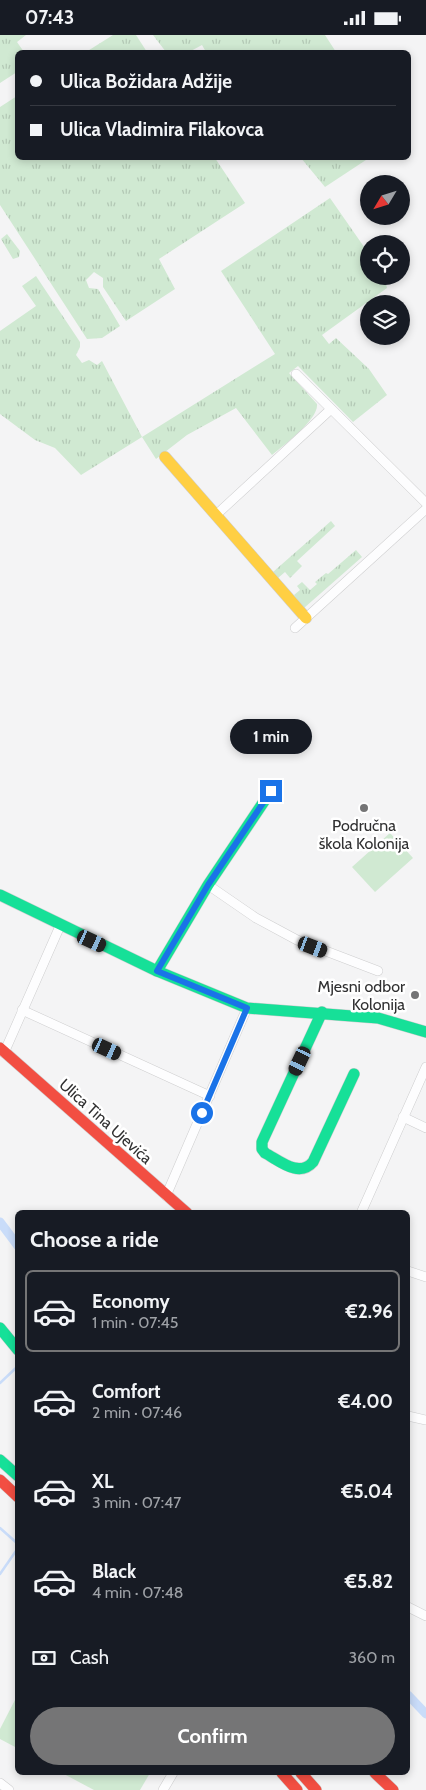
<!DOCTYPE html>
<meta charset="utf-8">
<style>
body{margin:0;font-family:Cabin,sans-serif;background:#20242c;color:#f1f3f6;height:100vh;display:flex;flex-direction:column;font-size:19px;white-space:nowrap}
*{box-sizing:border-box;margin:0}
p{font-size:16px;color:#9ea1a6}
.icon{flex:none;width:28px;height:28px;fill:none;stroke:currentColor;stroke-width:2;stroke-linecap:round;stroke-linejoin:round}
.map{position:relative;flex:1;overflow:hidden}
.drawer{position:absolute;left:15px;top:1175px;width:395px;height:565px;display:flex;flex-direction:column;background:#171b24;border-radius:8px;box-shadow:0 2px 8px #0003}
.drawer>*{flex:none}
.top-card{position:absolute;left:15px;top:15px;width:396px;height:110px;border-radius:8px;box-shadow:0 2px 8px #0003;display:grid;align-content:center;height:110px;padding:0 15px;background:#171b24}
.needle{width:32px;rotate:232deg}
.tools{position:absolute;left:360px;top:140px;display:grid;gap:10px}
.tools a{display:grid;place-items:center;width:50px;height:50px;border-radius:50%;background:#171b24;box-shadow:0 2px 8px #0003;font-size:25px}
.end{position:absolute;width:22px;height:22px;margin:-11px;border:6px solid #1a73e8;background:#fff;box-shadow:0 0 0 2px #fff}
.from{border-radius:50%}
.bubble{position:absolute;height:35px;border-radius:18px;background:#171b24;box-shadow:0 2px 8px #0003;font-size:16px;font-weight:700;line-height:35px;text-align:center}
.car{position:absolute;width:15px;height:30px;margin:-15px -8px;border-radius:6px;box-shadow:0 0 4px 1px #0007;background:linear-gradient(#222 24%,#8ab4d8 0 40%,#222 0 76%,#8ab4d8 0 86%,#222 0)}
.top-card b{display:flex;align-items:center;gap:18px;height:48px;font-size:19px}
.top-card b+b{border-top:1px solid #363941}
.top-card i{width:12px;height:12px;background:#f1f3f6}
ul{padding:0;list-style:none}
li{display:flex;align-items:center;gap:15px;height:82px;margin:0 10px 8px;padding:0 5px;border:2px solid transparent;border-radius:8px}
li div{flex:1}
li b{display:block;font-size:19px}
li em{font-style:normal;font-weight:700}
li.on{border-color:#757576}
li>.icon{width:45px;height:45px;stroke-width:1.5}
h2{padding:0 15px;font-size:22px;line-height:60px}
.pay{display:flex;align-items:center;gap:12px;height:55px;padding:0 15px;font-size:19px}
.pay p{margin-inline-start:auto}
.cta{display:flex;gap:10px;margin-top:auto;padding:10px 15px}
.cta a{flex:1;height:58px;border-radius:30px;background:#757576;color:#fff;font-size:20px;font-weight:700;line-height:58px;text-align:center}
.status{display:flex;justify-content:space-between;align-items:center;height:35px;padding:0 25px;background:#171b24;direction:ltr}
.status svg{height:14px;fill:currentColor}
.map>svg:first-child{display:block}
</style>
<div class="status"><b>07:43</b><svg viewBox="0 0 49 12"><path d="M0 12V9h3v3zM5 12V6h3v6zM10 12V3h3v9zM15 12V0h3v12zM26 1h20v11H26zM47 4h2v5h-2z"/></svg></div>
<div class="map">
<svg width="426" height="1755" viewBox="0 0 426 1755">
<defs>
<pattern id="grass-tufts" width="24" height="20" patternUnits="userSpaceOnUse" patternTransform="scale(1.25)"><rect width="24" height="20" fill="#d0e9d2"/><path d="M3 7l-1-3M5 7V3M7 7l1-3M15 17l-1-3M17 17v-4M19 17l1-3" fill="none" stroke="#b3c8b5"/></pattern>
</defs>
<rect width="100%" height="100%" fill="#f4f4f5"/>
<g fill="url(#grass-tufts)">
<path d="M0,0H26L17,7L24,17L18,18L17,37L0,48Z"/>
<path d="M113,0H136L147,17H86Z"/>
<path d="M153,0H325L336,17H206L202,10L189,17H166Z"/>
<path d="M17,61L18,122L215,123L245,168L159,224L175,254L126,286L103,252V243L94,237L86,245L89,253L98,254L120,291L102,303L87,304L0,170V72Z"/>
<path d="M301,123H369L325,152Z"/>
<path d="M330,163L369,219V241H384L387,253L322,300L329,309L336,303L369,334L387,360L353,387L298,331L289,338L317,369C319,384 284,410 272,420L236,373L187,400L156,424L142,402L81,440L55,413L35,405L0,379V296L36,271L22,251L36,241L80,307V312L76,320L82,328L89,325L97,330L102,326L142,402L275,319L221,236Z"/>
<path d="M7,199L20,216L19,222L13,224L1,204Z"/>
<path d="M331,486L335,491L297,526L302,531L290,543L285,537L278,543L273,537Z"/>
<path d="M356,515L362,522L304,573L294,560L300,555L297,551L302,547L310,555L317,549L315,547L326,538L328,539Z"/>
</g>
<g fill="#d0e9d2">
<path d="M390,798L413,823L375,857L352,832Z"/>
<path d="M17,1661V1713L0,1704V1694Z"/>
<path d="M62,1738H150L140,1755H94Z"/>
</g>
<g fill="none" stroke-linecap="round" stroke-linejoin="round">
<g stroke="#c9dcf9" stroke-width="2.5">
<path d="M0,1348L18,1331"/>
<path d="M0,1493L18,1509"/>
<path d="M0,1539L18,1513"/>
</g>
<g stroke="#c9dcf9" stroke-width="9">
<path d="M0,1187L18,1211"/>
<path d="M408,1660L426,1679"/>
</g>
<g stroke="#cececf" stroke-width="10">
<g id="street">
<path d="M296,339L426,468"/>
<path d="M216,480L330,375"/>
<path d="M295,593L426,474"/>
<path d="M208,850L256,883L297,905L378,936"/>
<path d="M22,975L210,1061"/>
<path d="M4,1018L60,891"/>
<path d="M403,1082L426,1093"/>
<path d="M166,1161L247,973"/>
<path d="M361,1178L426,1032"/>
<path d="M408,1236L426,1242"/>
<path d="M408,1381L426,1385"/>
<path d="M408,1572L426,1581"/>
<path d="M0,1748L9,1755"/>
<path d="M163,1755L173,1738"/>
</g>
</g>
<g stroke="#cececf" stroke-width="12">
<g id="fast">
<path d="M0,860L157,936L247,973L378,983L426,997"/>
<path d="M157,936L208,850L271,756"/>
<path d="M322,977L262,1107V1114L265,1118C280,1126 299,1143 313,1127L354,1039"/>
<path d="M0,1293L18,1315"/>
<path d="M0,1425L18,1441"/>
</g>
</g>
<g stroke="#cececf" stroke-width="12">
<path id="slow" d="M165,422L306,583"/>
</g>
<g stroke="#cececf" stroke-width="12">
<g id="jam">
<path d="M0,1013L187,1178"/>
<path d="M0,1445L18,1462"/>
<path d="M282,1738L297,1755"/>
<path d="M301,1738L316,1755"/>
<path d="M375,1738L393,1755"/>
</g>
</g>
<use href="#street" stroke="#fdfdfe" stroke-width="9"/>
<use href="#fast" stroke="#16e098" stroke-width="11"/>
<use href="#slow" stroke="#ffcf43" stroke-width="11"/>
<use href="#jam" stroke="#f24e42" stroke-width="11"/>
</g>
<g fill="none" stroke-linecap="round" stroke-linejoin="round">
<path stroke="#1a73e8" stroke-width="6" d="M202,1078L247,973L157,936L208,850L271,756"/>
</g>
<g fill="#757576" stroke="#fff" stroke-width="2">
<circle cx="364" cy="773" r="5"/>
<circle cx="415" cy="960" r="5"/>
</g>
<g text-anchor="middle" stroke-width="5" stroke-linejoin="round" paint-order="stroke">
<g font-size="16" fill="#303031" stroke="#fff">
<text x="364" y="796">Područna<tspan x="364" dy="18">škola Kolonija</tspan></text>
<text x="405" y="957" text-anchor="end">Mjesni odbor<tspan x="405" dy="18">Kolonija</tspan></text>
</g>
<g font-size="16" fill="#303031" stroke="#fff">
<text transform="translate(106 1086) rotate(42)" y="6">Ulica Tina Ujevića</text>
</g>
</g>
</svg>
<div class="tools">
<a><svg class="needle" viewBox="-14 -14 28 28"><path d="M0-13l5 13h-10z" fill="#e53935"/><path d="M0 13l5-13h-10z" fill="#9ea1a6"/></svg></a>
<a><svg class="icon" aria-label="locate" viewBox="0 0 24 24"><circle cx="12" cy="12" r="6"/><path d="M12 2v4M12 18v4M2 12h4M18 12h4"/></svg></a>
<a><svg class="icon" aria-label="layers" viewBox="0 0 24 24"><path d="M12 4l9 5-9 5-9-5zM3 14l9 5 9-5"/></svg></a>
</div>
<i class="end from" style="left:202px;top:1078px"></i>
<i class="end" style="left:271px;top:756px"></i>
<div class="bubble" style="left:230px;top:684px;width:82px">1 min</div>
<i class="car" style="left:92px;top:906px;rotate:115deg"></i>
<i class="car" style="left:313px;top:912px;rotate:111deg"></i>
<i class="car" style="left:107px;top:1014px;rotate:115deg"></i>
<i class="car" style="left:300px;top:1026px;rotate:205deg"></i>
<div class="top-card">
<b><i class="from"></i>Ulica Božidara Adžije</b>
<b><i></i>Ulica Vladimira Filakovca</b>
</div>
<section class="drawer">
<h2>Choose a ride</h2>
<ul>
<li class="on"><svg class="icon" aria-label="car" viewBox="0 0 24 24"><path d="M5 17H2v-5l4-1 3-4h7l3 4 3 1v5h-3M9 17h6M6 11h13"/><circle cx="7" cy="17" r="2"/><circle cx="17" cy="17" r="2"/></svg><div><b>Economy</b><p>1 min · 07:45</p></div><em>€2.96</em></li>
<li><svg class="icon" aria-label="car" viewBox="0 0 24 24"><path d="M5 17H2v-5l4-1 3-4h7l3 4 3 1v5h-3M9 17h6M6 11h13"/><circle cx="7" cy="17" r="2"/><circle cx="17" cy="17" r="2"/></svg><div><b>Comfort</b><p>2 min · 07:46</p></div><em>€4.00</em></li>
<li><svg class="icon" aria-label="car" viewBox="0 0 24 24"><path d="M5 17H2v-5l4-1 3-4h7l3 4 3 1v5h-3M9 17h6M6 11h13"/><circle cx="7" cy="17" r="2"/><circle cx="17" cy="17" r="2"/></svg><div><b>XL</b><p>3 min · 07:47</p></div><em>€5.04</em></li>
<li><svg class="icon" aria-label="car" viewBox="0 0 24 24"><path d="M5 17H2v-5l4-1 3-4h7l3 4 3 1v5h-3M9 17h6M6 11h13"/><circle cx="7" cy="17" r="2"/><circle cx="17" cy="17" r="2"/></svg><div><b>Black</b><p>4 min · 07:48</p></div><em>€5.82</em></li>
</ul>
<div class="pay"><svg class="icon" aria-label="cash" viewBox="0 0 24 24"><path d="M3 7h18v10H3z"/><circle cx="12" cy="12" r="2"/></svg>Cash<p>360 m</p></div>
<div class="cta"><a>Confirm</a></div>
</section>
</div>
